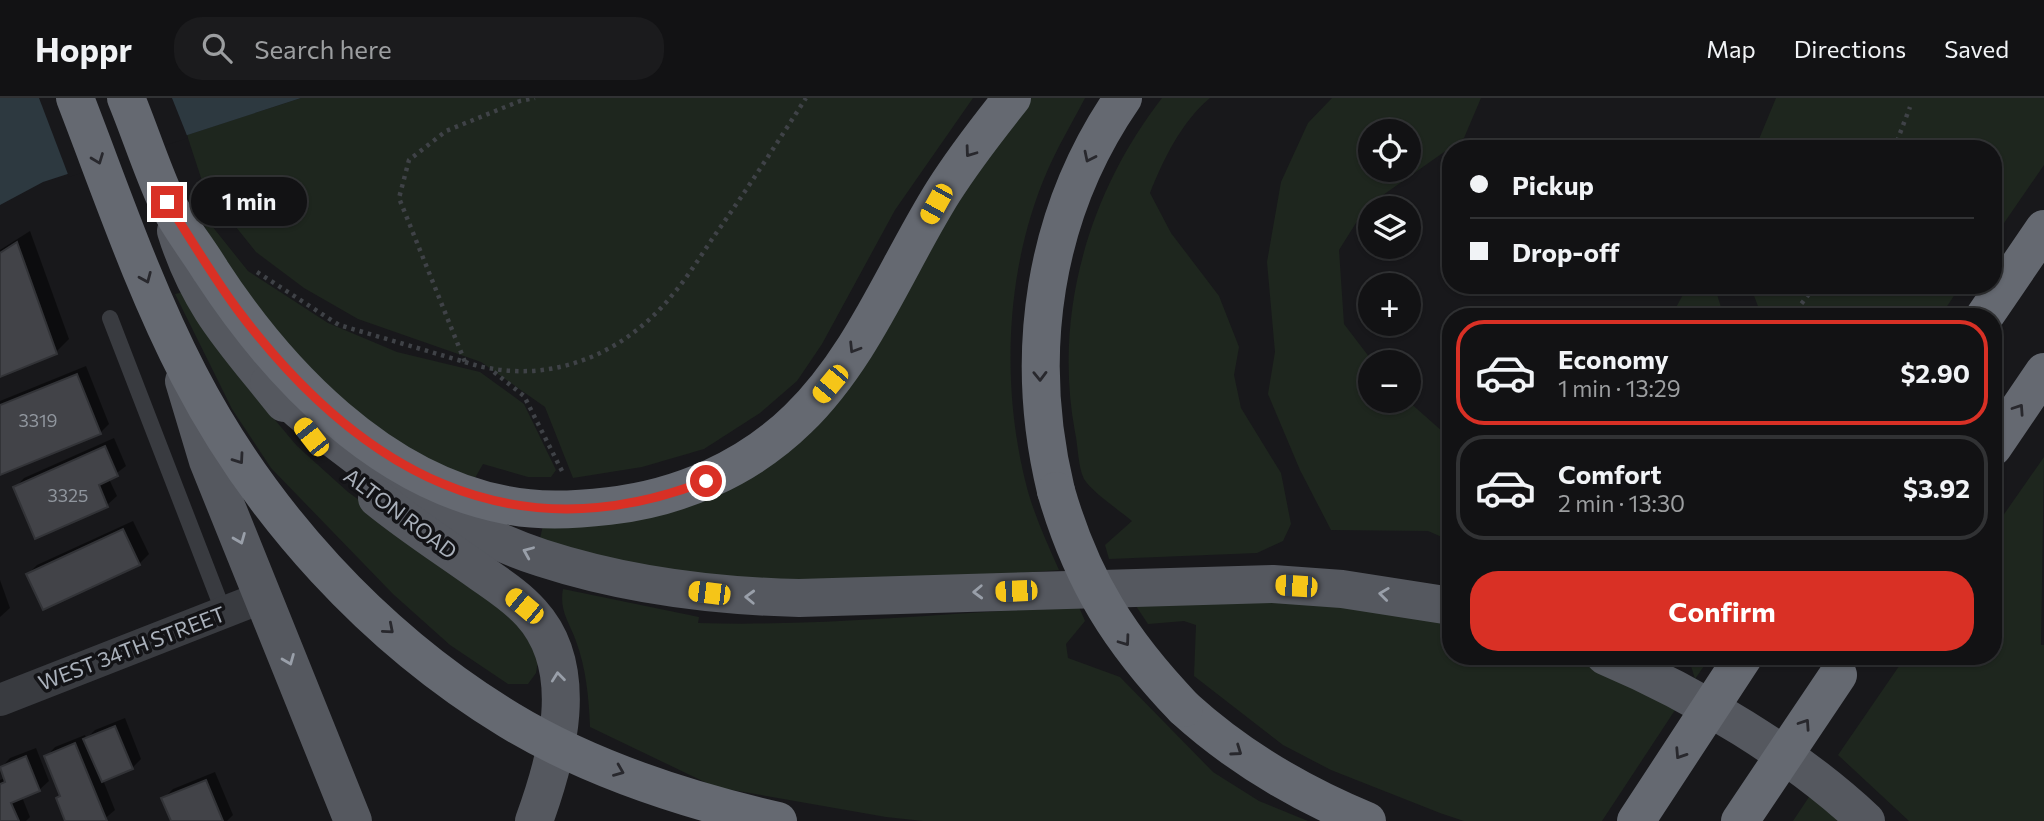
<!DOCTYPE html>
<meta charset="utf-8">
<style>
body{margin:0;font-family:Commissioner,sans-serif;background:#1b1b1d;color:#f1f3f6;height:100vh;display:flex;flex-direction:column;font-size:26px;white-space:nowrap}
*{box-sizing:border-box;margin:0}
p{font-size:23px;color:#9c9ea0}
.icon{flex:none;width:38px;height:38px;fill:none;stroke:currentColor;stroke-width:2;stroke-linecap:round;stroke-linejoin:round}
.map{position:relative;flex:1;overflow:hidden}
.drawer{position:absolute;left:1442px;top:210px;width:560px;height:357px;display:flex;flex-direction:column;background:#121214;border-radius:28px;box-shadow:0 2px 5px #0004,0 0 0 2px #313234}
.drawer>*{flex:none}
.guide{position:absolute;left:1442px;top:42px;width:560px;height:154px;border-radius:28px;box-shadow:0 2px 5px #0004,0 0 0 2px #313234;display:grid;align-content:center;height:154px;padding:0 28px;background:#121214}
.fabs{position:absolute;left:1358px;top:21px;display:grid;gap:14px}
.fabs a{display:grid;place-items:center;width:63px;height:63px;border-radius:50%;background:#121214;box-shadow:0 2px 5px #0004,0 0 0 2px #313234;font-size:35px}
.end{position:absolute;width:32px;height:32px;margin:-16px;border:9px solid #d93025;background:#fff;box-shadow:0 0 0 4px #fff}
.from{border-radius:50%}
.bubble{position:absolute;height:49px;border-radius:24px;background:#121214;box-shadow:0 2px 5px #0004,0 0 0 2px #313234;font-size:23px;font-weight:700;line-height:49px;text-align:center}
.car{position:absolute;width:21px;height:42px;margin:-21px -10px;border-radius:9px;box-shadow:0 0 5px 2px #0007;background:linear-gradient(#f5c518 24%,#345 0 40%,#f5c518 0 76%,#345 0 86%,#f5c518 0)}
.guide b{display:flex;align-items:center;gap:24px;height:66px;font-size:26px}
.guide b+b{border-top:2px solid #313234}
.guide i{width:18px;height:18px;background:#f1f3f6}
ul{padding:12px 0 0;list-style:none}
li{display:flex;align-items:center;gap:21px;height:105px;margin:0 14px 10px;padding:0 14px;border:4px solid #313234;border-radius:28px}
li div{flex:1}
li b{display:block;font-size:26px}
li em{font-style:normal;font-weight:700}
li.selected{border-color:#d93025}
li>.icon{width:63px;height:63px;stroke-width:1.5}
.button{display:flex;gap:14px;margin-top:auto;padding:14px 28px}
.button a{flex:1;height:80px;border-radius:28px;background:#d93025;color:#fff;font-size:28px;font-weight:700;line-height:80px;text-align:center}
header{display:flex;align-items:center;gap:42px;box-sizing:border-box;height:98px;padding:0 35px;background:#121214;border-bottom:2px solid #313234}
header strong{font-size:33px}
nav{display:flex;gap:38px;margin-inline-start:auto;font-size:24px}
.search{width:490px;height:63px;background:#1b1b1d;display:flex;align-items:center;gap:18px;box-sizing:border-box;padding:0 24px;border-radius:28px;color:#9c9ea0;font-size:26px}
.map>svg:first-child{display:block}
</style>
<header>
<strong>Hoppr</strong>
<div class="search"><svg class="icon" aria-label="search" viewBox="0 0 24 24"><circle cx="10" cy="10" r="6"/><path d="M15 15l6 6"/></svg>Search here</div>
<nav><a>Map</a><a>Directions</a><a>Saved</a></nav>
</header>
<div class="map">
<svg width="2044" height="723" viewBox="0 0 2044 723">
<rect width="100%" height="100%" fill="#18181b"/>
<g fill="#1e261e" fill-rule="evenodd">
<path d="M301,0H973L895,112L822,246L797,283L760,315L704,351L642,369L573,380L545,309L481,264L358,221L304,190L256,154L204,89L187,37Z"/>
<path d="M1028,0H1085C1072,25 1057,50 1046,76C1006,170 1001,283 1025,382C1032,412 1046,443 1059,472L830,490L721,486L539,445L543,427L722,389L909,179Z"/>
<path d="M1162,0H1210C1182,23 1163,62 1150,95L1171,135L1219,198L1239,249L1234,277L1241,310L1281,375L1291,426L1283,443L1257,455L1109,461L1105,447L1132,423C1120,413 1091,393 1084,381C1078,369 1078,347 1075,334C1053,216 1089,94 1162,0Z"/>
<path d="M1332,0H1481L1464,40L1366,109L1339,152L1344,226L1373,264L1370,303H1408L1451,341V443L1428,433L1331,432L1300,372L1268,296L1275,254L1267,164L1281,84L1308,25ZM1370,33H1409V72H1370Z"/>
<path d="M1776,0H2044V67L1993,141V51H1751L1757,46Z"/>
<path d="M192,103L248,173L328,225L397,254L480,274L524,306L556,372L551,379H528L483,366L475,380C457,373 438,368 420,360C408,354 396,344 384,336C301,278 235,194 192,103Z"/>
<path d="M1688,187H1702L1716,193L1724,219H1671Z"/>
<path d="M1750,187H1961L1940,219H1762Z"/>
<path d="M185,194L248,290L297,348L348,394L504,507L539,558L536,575L528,586H508L450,547L393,496L271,370L232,311L175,196Z"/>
<path d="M2044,359L2041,547H2044V723H1909L1838,657L1906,558H1993V432Z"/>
<path d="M563,491L699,519L698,525C826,529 951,514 1079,509L1085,523L1066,546L1068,560L1120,579L1213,674L1259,703L1308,723H923L886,719L715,689L590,629C589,600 586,570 576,543C569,524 559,512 563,491Z"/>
<path d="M1249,498L1451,523V558H1570L1639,583L1679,606L1602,723H1464L1440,715L1331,672L1283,647L1194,578L1196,527L1184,523L1148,526L1134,505Z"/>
<path d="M1688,558H1711L1695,581Z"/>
<path d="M1811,696L1848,723H1793Z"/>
</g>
<path fill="#2d3940" d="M0,0H301L43,84L0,107Z"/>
<path fill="#18181b" d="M39,0H172L188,40L69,79Z"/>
<g fill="#0007">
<path d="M30,133L69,241L56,254L0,277V152Z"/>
<path d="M86,268L109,326L100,335L0,375V303Z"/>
<path d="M114,340L126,368L109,381L117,398L107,407L36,438L15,390L24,380Z"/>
<path d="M133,423L149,456L139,466L44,510L28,476L37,467Z"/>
<path d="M0,482L10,510L0,519Z"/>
<path d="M125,620L141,661L132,670L103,682L115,712L102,723H70L46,659L55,649L85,637L86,641L95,632Z"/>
<path d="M36,650L49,683L39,692L22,699L30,719L26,723H0V682L5,680L1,670L10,660Z"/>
<path d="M215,674L233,717L227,723H173L163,701L173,691Z"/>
</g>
<g fill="#424348" stroke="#323337" stroke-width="2">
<path d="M17,144L57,256L0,279V155Z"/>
<path d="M77,276L101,336L0,377V307Z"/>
<path d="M105,348L118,378L99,387L108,409L35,441L13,389Z"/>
<path d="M123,431L140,467L43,512L26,476Z"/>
<path d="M115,628L133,671L102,684L83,641Z"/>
<path d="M75,645L107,723H65L56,700L60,698L44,658Z"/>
<path d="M26,658L40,693L11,705L19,723H0V686L5,684L0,669Z"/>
<path d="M206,682L223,723H171L161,700Z"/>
</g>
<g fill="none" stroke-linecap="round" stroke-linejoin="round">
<g stroke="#3f4247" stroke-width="4.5" stroke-dasharray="3.5 5" stroke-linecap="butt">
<path d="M1894,51L1910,9"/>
<path d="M257,174L339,227L465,264L399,100L409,62L446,33L520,3L535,0"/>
<path d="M1791,219L1816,187"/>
<path d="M465,264C544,290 623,259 674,195C690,176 703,154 717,134C748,90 777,45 806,0"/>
<path d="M494,274L524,298L564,377"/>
</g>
<path stroke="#393b40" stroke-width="16" d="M110,220L224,515"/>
<path stroke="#393b40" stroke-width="32" d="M0,602L263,499"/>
<g stroke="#55585f" stroke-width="38">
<path d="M176,133C200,210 236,244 284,305"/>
<path d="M184,283L208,363L353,723"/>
<path d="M269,285C341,353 446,429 542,460C625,487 712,498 799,500L1273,486L1342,491L1451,508"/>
<path d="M377,400C410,427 446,450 481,475C498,487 517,499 531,515C582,571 557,660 534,723"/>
<path d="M1605,558C1695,596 1796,657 1866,723"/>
</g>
<g stroke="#656971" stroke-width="38">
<path d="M75,0C111,93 143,188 189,277C261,416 374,540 509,622C590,671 686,702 778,723"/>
<path d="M126,0C140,34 151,69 166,102C178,127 197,150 211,173C278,276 380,383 506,407C539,414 575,412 609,408C679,400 747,371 798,321C863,258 896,169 943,94C964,61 988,30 1012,0"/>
<path d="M1984,219L2044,131"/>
<path d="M1993,349L2044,274"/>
<path d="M1056,393C1023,257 1043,116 1123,0"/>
<path d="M1184,610C1238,659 1299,695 1367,723"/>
</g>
<g stroke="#656971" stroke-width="38">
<path d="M1056,393C1082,483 1120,543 1184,610"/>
<path d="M1636,723L1744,558"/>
<path d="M1740,723L1838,577"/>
</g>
</g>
<defs><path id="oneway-chevron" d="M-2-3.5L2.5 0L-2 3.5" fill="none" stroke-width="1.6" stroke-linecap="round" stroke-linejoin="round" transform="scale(1.75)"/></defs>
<g stroke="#28282d">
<use href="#oneway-chevron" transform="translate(970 54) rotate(126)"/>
<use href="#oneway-chevron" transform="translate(1089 59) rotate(116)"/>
<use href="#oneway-chevron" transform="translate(98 61) rotate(69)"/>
<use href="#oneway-chevron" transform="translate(146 180) rotate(67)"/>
<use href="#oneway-chevron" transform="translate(854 250) rotate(122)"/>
<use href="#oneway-chevron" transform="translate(1040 278) rotate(89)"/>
<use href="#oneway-chevron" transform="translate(2019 311) rotate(-56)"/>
<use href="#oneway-chevron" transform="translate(239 361) rotate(55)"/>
<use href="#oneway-chevron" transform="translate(389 531) rotate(41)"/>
<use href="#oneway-chevron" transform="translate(1125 543) rotate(54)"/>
<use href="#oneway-chevron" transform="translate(1805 626) rotate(-56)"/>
<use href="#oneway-chevron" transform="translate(1237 653) rotate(35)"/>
<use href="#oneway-chevron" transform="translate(1680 656) rotate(123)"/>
<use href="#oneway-chevron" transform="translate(619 673) rotate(22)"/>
</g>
<g stroke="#999fa9">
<use href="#oneway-chevron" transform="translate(240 441) rotate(68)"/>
<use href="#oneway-chevron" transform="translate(528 454) rotate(-157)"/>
<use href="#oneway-chevron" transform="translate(978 494) rotate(178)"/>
<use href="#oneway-chevron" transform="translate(1384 496) rotate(-173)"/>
<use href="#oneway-chevron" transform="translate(750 499) rotate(-178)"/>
<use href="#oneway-chevron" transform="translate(289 562) rotate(68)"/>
<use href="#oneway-chevron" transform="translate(558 579) rotate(-96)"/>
</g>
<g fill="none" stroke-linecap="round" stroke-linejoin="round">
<path stroke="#d93025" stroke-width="9" d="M167,104C190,140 212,177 237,211C356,370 508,460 706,383"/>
</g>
<g text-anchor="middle" stroke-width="7" stroke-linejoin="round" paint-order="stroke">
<g font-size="18" fill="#90969e">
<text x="38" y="329">3319</text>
<text x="68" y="404">3325</text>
</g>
<g font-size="21" fill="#aab1bb" stroke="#131316">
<text transform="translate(400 416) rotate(37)" y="7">ALTON ROAD</text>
<text transform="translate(132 551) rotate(-21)" y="7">WEST 34TH STREET</text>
</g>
</g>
</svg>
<div class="fabs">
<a><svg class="icon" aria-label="locate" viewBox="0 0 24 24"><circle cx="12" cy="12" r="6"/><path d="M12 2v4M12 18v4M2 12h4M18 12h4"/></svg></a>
<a><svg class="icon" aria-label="layers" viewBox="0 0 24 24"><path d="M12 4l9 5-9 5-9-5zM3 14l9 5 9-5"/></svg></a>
<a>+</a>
<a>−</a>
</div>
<i class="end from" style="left:706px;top:383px"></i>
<i class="end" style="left:167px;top:104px"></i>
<div class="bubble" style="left:191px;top:79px;width:116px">1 min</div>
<i class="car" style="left:936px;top:106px;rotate:209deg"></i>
<i class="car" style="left:830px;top:286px;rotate:220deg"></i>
<i class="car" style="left:311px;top:339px;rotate:322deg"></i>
<i class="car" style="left:1296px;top:488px;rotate:274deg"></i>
<i class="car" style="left:1016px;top:493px;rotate:268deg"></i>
<i class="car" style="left:709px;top:495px;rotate:277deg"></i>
<i class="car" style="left:524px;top:508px;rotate:310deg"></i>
<div class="guide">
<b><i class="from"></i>Pickup</b>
<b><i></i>Drop-off</b>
</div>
<section class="drawer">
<ul>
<li class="selected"><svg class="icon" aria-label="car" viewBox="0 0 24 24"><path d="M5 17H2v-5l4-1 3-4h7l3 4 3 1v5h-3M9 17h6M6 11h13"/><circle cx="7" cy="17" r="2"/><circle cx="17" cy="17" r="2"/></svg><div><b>Economy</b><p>1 min · 13:29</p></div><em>$2.90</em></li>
<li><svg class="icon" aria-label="car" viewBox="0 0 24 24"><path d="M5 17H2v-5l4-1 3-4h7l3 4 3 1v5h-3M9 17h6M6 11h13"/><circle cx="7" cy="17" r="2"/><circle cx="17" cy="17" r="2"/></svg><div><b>Comfort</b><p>2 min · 13:30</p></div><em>$3.92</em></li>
</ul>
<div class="button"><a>Confirm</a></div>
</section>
</div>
